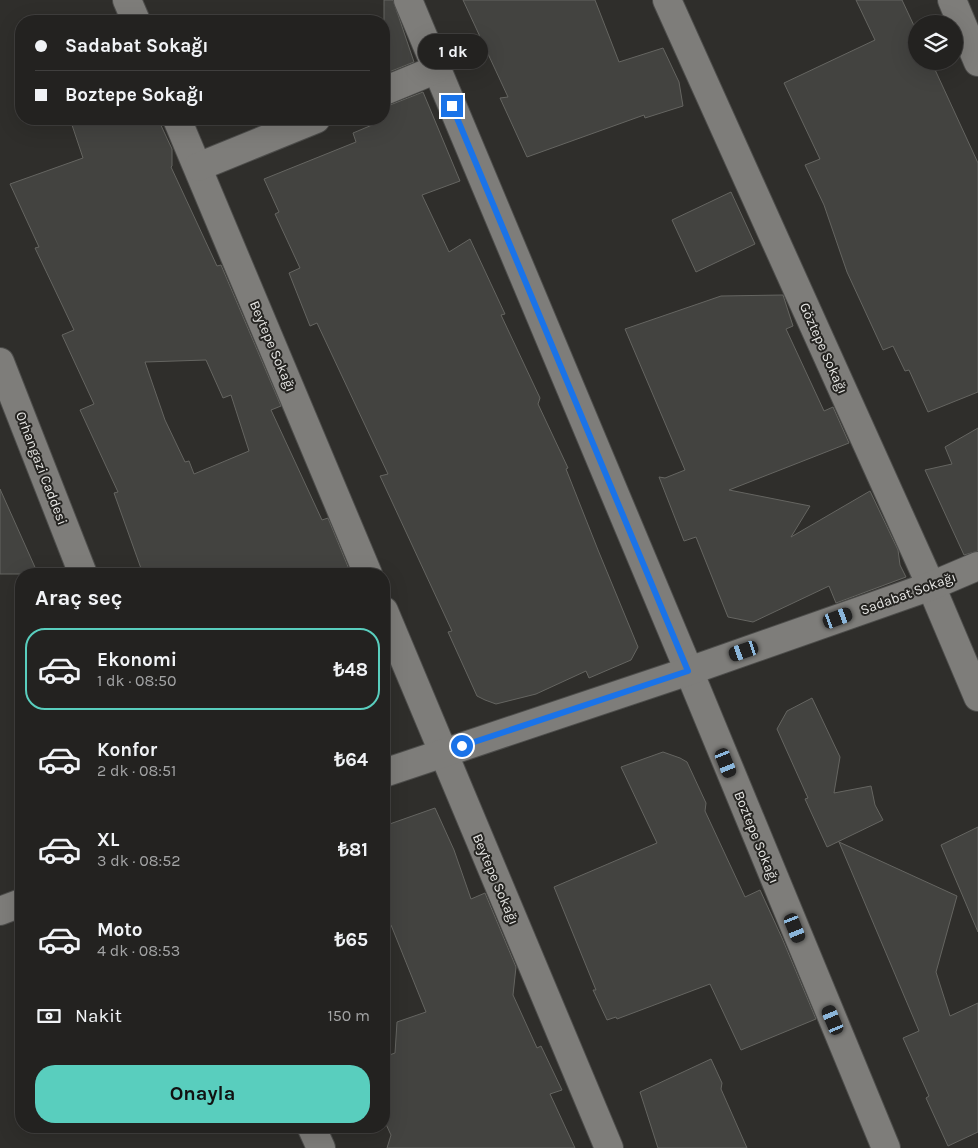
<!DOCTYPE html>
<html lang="tr">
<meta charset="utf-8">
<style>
body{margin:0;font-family:Karla,sans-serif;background:#2b2a29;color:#f1f3f6;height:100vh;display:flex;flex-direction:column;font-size:19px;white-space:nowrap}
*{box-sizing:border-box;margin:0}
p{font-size:16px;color:#a3a4a5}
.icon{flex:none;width:28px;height:28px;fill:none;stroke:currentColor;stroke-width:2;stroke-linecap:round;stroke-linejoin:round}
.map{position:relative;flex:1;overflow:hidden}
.details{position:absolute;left:15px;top:568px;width:375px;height:565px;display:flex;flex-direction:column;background:#232220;border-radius:20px;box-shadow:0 5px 20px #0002,0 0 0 1px #403f3e}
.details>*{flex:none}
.top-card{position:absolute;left:15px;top:15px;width:375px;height:110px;border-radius:20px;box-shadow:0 5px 20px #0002,0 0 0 1px #403f3e;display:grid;align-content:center;height:110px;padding:0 20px;background:#232220}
.tools{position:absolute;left:908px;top:15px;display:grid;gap:10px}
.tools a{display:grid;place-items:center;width:55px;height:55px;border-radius:50%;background:#232220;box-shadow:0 5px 20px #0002,0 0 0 1px #403f3e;font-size:25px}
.end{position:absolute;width:22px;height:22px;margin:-11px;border:6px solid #1a73e8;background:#fff;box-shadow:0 0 0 2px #fff}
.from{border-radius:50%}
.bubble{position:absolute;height:35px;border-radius:18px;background:#232220;box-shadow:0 5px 20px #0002,0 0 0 1px #403f3e;font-size:16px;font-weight:700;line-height:35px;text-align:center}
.car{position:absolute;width:15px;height:30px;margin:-15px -8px;border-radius:6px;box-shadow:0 0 4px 1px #0007;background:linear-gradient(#222 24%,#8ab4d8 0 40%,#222 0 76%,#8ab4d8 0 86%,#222 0)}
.top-card b{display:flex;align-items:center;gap:18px;height:48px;font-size:19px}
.top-card b+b{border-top:1px solid #403f3e}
.top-card i{width:12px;height:12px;background:#f1f3f6}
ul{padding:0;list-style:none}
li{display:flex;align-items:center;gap:15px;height:82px;margin:0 10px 8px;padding:0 10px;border:2px solid transparent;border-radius:20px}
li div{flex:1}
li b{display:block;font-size:19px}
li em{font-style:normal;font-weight:700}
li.on{border-color:#59cebe}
li>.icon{width:45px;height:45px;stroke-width:1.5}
h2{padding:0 20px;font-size:22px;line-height:60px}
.pay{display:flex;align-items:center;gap:12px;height:55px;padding:0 20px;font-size:19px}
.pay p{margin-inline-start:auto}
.button{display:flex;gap:10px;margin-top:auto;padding:10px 20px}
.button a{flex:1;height:58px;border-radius:20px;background:#59cebe;color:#111;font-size:20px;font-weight:700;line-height:58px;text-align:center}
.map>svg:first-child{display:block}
</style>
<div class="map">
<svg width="978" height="1148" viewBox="0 0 978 1148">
<rect width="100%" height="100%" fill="#2f2e2b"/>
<g fill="#434340" stroke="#656561" fill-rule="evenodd">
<path d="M384,0H393L414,62L384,74Z"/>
<path d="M463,0H595L619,62L663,48L679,82L683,106L645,118L644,115L527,157L500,98L508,97Z"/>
<path d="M856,0H902L916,30V61H931L978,163V392L928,412L909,370L905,371L893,346L883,350L847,272L824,205L805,165L820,159L784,83L875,40Z"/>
<path d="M423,92L460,181L422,195L449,252L470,239L505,314L501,315L540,398L538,404L568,468L566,469L598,550L638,647L631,660L589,678L586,671L536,694L496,704L485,700L477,696L448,632L452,631L380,476L388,474L317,323L310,326L289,273L300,268L275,214L279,212L264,179L356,142L353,133L384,120V106L390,105Z"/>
<path d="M70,119H158L172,149V166L171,167L217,266L221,265L281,406L271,410L322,520L328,518L351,574H143L114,493L118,492L80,410L94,404L62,335L74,330L35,248L39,247L10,184L83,158ZM206,360L223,398L231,395L249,451L194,474L189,461L185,462L165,420L145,362Z"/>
<path d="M731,192L755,244L696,272L672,220Z"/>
<path d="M783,295L793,326L786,329L824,411L833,407L849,443L729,490L810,506L791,537L870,491L898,550L900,565L906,577L836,603L829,586L753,622L728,617L696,537L684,541L659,477L665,478L685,470L625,329L721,296Z"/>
<path d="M978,428V551L964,555L925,470L952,464L945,447Z"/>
<path d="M0,489L38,574H0Z"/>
<path d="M812,698L840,757L834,793L871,786L875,805L883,820L827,847L805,799L808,798L777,729L787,711Z"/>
<path d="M663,752L680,758L687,762L706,803L705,811L745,897L760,890L782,938L816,1019L741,1050L710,984L617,1019L616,1017L607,1020L593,990H596L554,887L657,843L621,767Z"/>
<path d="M435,808L454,850L471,899L485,893L516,967L513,995L537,1048L541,1046L562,1090L550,1094L575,1148H387L391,1135L384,1120V1057L395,1053L397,1022L426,1012L391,925L384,929V826Z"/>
<path d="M978,827V932L941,845Z"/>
<path d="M839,842L957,896L936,972L950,1016L978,1003V1132L948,1146L926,1098L929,1096L903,1038L919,1031Z"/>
<path d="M711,1059L722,1083L721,1089L747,1148H658L640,1092Z"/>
</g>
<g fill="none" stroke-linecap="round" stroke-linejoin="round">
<g stroke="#4d4d4b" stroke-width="30">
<g id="street">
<path d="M127,0L136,21"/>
<path d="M408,0L689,671L886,1148"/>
<path d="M667,0L931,586L978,697"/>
<path d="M952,0L978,62"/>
<path d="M384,91L437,69"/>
<path d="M177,119L368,574"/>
<path d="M198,167L316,119"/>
<path d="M0,362L83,574"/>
<path d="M384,611L609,1148"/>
<path d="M384,773L689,671L931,586L978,566"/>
<path d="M0,911L21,903"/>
<path d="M311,1126L321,1148"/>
</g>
</g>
<use href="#street" stroke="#7e7d7a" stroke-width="28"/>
</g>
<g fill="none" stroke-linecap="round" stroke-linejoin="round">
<path stroke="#1a73e8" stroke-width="6" d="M452,106L688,671L462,746"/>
</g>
<g text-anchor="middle" stroke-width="4" stroke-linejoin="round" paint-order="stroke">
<g font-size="14" fill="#e8e8e6" stroke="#252421">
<text transform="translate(273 346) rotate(67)" y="5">Beytepe Sokağı</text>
<text transform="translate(824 348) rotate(66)" y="5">Göztepe Sokağı</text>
<text transform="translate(42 468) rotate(69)" y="5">Orhangazi Caddesi</text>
<text transform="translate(908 593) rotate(-20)" y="5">Sadabat Sokağı</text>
<text transform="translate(757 837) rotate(68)" y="5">Boztepe Sokağı</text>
<text transform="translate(496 879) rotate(67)" y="5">Beytepe Sokağı</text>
</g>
</g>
</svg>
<div class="tools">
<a><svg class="icon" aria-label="layers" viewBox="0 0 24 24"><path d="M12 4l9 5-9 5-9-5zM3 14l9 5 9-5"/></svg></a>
</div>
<i class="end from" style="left:462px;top:746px"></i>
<i class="end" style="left:452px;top:106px"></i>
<div class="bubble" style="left:418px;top:34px;width:70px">1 dk</div>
<i class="car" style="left:838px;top:618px;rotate:70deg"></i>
<i class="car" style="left:744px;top:651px;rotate:251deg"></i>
<i class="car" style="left:726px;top:763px;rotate:158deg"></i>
<i class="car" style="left:795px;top:928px;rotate:158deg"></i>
<i class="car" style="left:833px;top:1020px;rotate:337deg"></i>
<div class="top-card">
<b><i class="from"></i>Sadabat Sokağı</b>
<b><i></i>Boztepe Sokağı</b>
</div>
<section class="details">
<h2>Araç seç</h2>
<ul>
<li class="on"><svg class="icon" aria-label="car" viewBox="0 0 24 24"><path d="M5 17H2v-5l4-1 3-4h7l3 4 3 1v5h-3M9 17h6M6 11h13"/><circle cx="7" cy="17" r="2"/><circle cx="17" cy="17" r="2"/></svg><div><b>Ekonomi</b><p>1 dk · 08:50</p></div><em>₺48</em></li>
<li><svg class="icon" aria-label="car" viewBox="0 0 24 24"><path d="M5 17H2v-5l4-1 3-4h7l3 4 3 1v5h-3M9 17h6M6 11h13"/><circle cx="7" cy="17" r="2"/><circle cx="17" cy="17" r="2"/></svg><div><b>Konfor</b><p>2 dk · 08:51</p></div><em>₺64</em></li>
<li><svg class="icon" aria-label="car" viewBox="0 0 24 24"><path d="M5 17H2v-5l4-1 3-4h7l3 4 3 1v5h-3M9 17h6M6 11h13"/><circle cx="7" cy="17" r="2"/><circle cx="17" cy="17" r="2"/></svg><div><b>XL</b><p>3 dk · 08:52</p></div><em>₺81</em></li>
<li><svg class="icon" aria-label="car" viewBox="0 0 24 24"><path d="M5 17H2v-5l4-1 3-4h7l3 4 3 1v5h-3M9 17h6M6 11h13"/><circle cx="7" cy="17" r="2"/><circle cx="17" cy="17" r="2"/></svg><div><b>Moto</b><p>4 dk · 08:53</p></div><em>₺65</em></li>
</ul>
<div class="pay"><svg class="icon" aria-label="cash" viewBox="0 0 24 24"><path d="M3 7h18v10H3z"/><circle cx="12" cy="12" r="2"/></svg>Nakit<p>150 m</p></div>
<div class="button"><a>Onayla</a></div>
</section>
</div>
